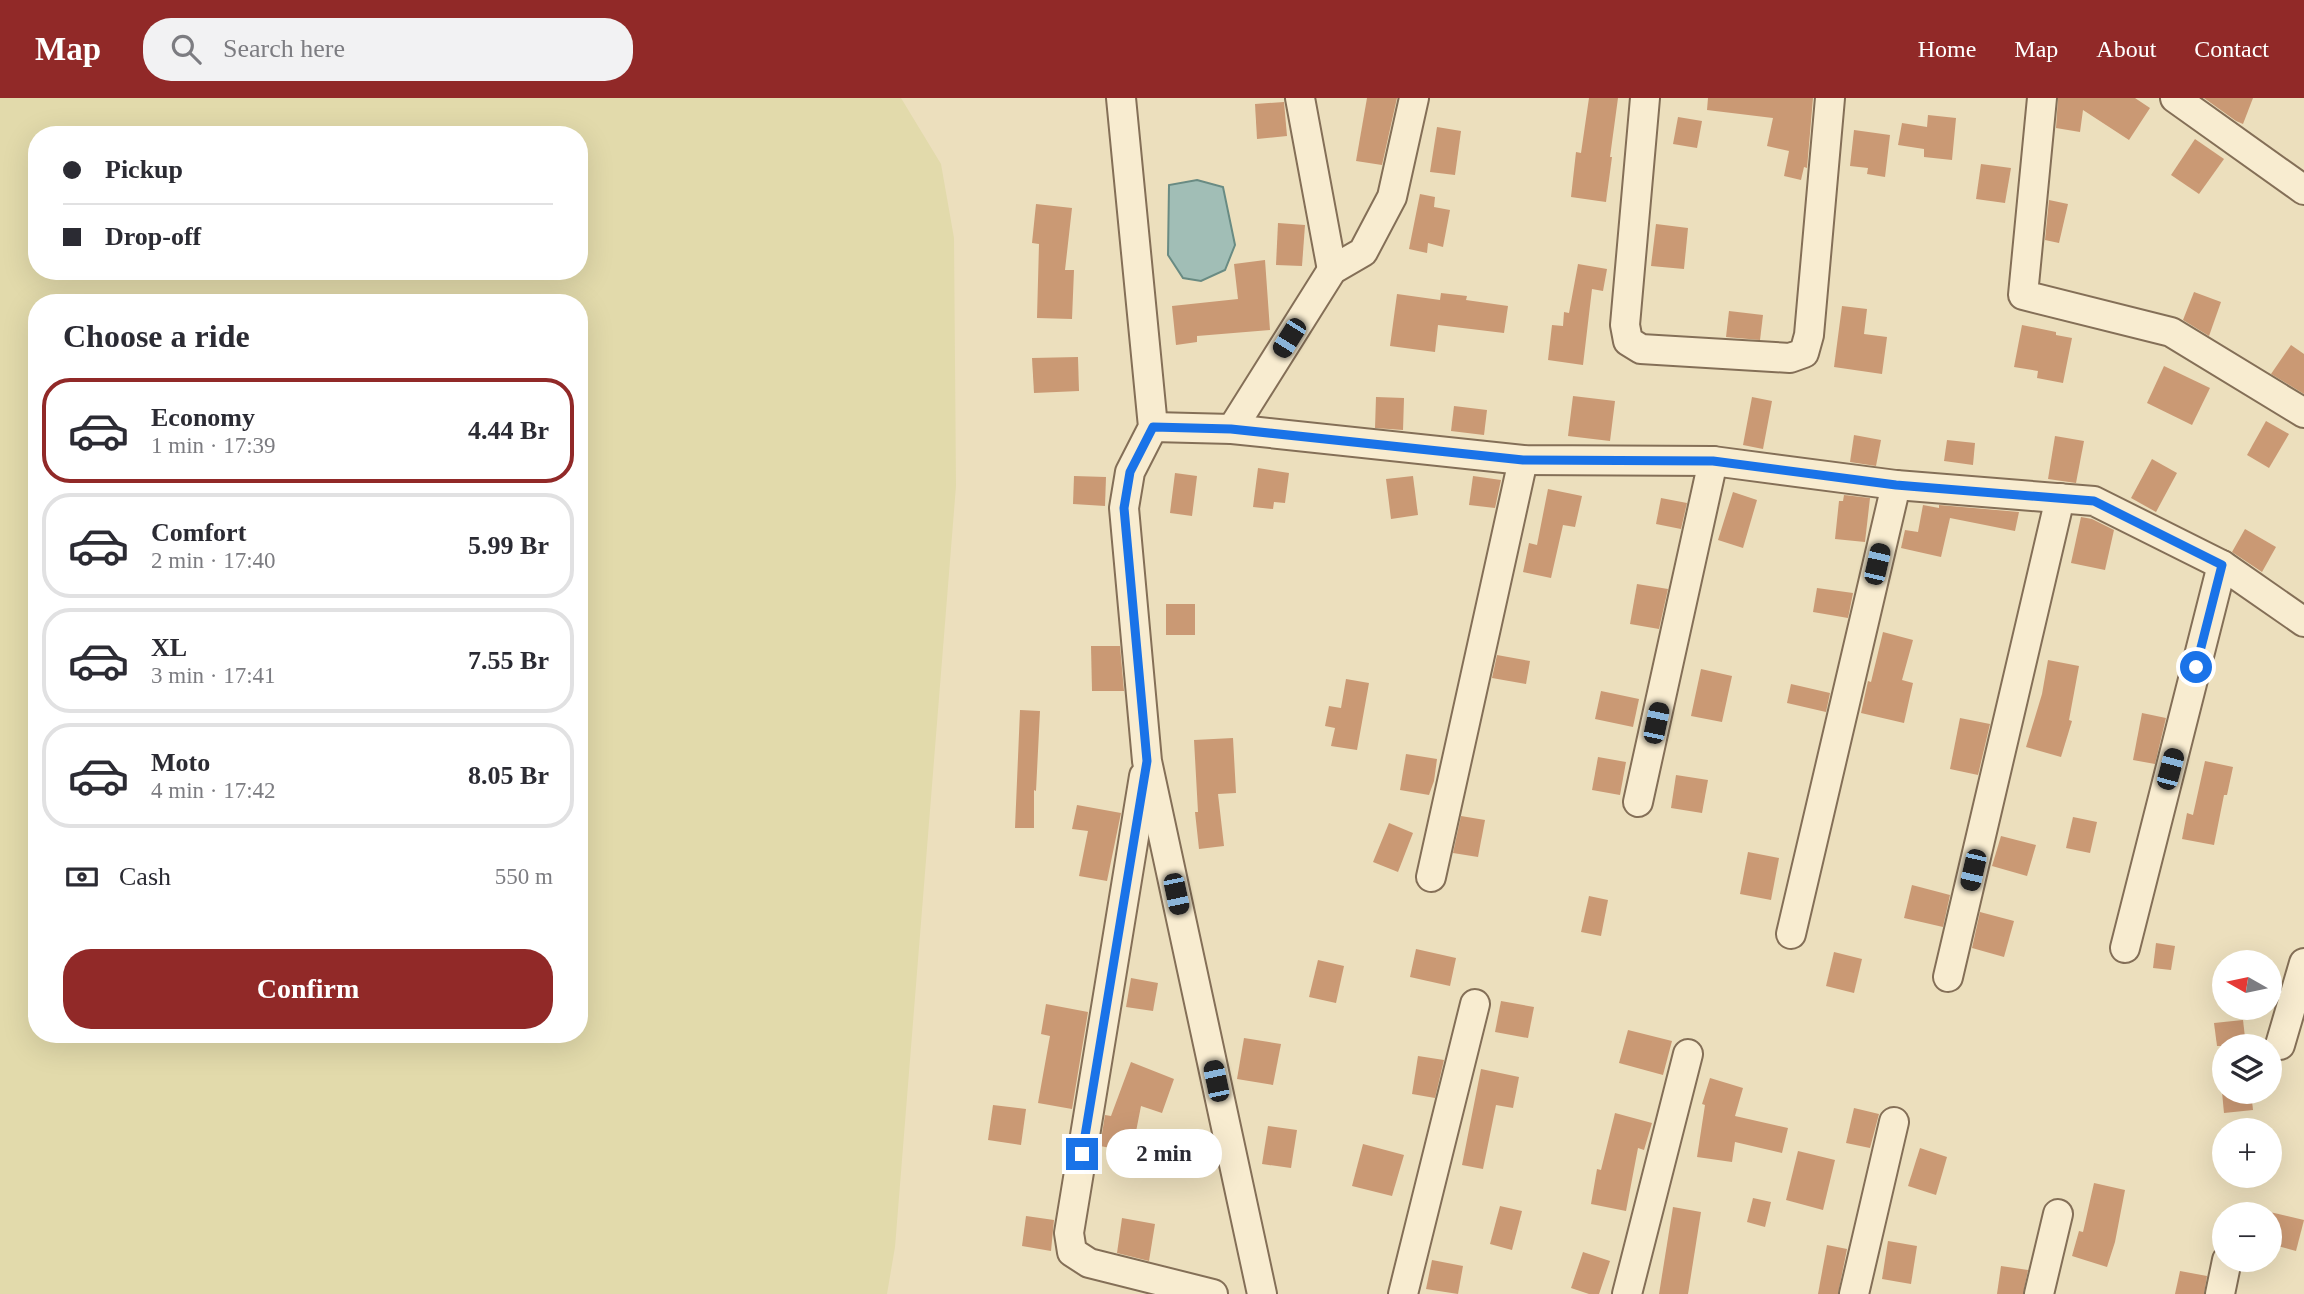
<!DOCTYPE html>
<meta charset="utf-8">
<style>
body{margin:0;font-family:"Times New Roman",serif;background:#f2f2f3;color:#2b2b33;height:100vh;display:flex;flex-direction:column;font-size:26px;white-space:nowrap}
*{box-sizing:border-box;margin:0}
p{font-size:23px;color:#7c7c81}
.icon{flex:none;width:38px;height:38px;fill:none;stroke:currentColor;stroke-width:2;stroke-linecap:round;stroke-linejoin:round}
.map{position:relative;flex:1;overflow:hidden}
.side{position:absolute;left:28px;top:196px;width:560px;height:749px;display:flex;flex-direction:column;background:#fff;border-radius:28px;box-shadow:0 7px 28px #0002}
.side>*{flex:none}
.guide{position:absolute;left:28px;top:28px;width:560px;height:154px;border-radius:28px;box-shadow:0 7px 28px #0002;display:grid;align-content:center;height:154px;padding:0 35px;background:#fff}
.needle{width:46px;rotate:279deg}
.controls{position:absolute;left:2212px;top:852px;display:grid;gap:14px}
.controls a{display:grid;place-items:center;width:70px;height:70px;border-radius:50%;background:#fff;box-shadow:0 7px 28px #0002;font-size:35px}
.end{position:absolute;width:32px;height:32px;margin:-16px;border:9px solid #1a73e8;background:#fff;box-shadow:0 0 0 4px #fff}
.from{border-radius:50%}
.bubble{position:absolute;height:49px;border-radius:24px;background:#fff;box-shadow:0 7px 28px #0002;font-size:23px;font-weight:600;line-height:49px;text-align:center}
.car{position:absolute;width:21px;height:42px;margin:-21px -10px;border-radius:9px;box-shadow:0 0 5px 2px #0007;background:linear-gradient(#222 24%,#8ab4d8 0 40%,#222 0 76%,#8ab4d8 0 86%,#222 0)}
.guide b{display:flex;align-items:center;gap:24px;height:66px;font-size:26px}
.guide b+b{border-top:2px solid #e1e1e2}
.guide i{width:18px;height:18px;background:#2b2b33}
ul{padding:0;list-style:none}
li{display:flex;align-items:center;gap:21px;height:105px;margin:0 14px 10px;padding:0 21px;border:4px solid #e1e1e2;border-radius:28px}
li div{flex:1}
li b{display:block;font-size:26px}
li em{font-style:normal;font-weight:600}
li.current{border-color:#912928}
li>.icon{width:63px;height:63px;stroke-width:1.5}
h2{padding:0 35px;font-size:32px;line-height:84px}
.pay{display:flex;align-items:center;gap:18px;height:77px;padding:0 35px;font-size:26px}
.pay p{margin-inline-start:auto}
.primary-button{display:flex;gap:14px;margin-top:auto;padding:14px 35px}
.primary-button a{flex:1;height:80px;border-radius:28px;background:#912928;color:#fff;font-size:28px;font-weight:600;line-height:80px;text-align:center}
header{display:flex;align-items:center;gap:42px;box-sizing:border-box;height:98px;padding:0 35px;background:#912928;color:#fff}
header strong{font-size:33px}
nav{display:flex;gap:38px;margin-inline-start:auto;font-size:24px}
.search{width:490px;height:63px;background:#f2f2f3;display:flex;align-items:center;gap:18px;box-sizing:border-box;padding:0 24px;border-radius:28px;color:#7c7c81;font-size:26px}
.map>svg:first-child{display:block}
</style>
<header>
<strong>Map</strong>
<div class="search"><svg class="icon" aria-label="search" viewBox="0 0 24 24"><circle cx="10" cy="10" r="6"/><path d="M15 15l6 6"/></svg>Search here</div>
<nav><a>Home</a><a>Map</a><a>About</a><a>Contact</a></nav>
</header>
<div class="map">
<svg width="2304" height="1196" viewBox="0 0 2304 1196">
<rect width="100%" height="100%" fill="#ecdfbd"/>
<path fill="#e2daab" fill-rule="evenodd" d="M0,0H901L941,66L954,140L956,388L895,1149L887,1196H0ZM37,37H579V173H37ZM37,205H579V936H37Z"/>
<path fill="#a1beb6" stroke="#698b83" stroke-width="2" d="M1197,82L1223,89L1235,147L1225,172L1201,183L1183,180L1168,157L1169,87Z"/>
<g fill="#ca9974">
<path d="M1367,0H1397L1382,67L1356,63Z"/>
<path d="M1589,0H1618L1610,59H1612L1606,104L1571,99L1576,54L1581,55Z"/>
<path d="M1708,0H1813L1807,70L1804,69L1801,82L1784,78L1789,53L1767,48L1773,20L1707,12Z"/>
<path d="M2058,0H2135L2150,10L2129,42L2083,12L2080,34L2056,30Z"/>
<path d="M2204,0H2253L2243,26L2236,23Z"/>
<path d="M1284,4L1287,38L1257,41L1255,6Z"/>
<path d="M1928,17L1956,20L1952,62L1924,59V51L1898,47L1902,25L1927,29Z"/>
<path d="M1678,19L1702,23L1697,50L1673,46Z"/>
<path d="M1437,29L1461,33L1455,77L1430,74Z"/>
<path d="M1854,32L1890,37L1885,79L1867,76L1868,70L1850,68Z"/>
<path d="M2195,41L2224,61L2199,96L2171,77Z"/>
<path d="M1981,66L2011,70L2005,105L1976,101Z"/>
<path d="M1420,96L1435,99L1434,109L1450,112L1443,149L1428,145L1427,155L1409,151Z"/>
<path d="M2049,102L2068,106L2059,145L2045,142Z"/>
<path d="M1036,106L1072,110L1065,172H1074L1072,221L1037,220L1039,146L1032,145Z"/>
<path d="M1278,125L1305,127L1302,168L1276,167Z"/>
<path d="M1656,126L1688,130L1684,171L1651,168Z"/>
<path d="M1265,162L1270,232L1197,238V244L1176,247L1172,208L1238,201L1234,166Z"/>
<path d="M1578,166L1607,171L1603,193L1592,191L1583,267L1548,262L1552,227L1563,228L1564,214L1569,215Z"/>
<path d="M2194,194L2221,204L2209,238L2183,222Z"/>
<path d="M1441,195L1467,198L1466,202L1508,208L1504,235L1438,227L1435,254L1390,248L1397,196L1440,202Z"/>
<path d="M1842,208L1867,211L1864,236L1887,239L1882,276L1834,269Z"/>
<path d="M1729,213L1763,217L1760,242L1726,239Z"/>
<path d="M2022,227L2056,234V237L2072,240L2063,285L2037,280L2038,273L2014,269Z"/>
<path d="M2291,247L2304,256V296L2271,276Z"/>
<path d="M1078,259L1079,293L1034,295L1032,260Z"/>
<path d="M2164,268L2210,290L2192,327L2147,305Z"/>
<path d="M1573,298L1615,303L1610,343L1568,338Z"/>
<path d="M1376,299L1404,300L1403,332L1375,330Z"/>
<path d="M1752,299L1772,303L1763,351L1743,347Z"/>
<path d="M1454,308L1487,312L1484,337L1451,333Z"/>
<path d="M2266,323L2289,336L2269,370L2247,357Z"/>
<path d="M1854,337L1881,342L1876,368L1850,364Z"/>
<path d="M2055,338L2084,343L2076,385L2048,381Z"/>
<path d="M1947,342L1975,345L1973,367L1944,363Z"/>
<path d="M2152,361L2177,375L2156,414L2131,400Z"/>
<path d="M1258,370L1289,375L1285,405L1274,404L1273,411L1253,409Z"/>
<path d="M1175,375L1197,378L1192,418L1170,415Z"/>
<path d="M1074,378L1106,379L1105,408L1073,406Z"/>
<path d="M1413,378L1418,417L1391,421L1386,381Z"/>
<path d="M1473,378L1501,382L1495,410L1469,407Z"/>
<path d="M1548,391L1582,398L1575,429L1563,427L1551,480L1523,474L1529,445L1537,447Z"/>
<path d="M1733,394L1757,402L1743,450L1718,442Z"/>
<path d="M1844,397L1870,400L1865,444L1835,441L1839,403H1843Z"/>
<path d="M1661,400L1687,405L1681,431L1656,426Z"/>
<path d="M1923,407L1939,410V407L2019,414L2015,433L1950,420L1941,459L1901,450L1905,432L1918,434Z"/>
<path d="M2081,419L2092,421L2114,432L2105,472L2071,465Z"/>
<path d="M2245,431L2276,449L2262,474L2232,454Z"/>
<path d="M1637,486L1668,491L1659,531L1630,526Z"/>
<path d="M1817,490L1853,495L1848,520L1813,514Z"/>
<rect x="1166" y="506" width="29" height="31"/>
<path d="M1883,534L1913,542L1902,582L1913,585L1904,625L1861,615L1868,583L1871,584Z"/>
<path d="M1091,548H1120L1124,593H1092Z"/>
<path d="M1497,557L1530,563L1526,586L1492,580Z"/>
<path d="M2048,562L2079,568L2069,622L2072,623L2061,659L2026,649L2042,596Z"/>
<path d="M1701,571L1732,578L1722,624L1691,618Z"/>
<path d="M1346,581L1369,585L1357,652L1331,648L1335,630L1325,628L1329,608L1341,610Z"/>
<path d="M1791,586L1830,595L1826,614L1787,605Z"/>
<path d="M1601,593L1639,601L1633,629L1595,621Z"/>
<path d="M1020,612L1040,613L1036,693L1034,692V730H1015Z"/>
<path d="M2142,615L2166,620L2155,666L2133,662Z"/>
<path d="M1960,620L1990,626L1978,677L1950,671Z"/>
<path d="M1233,640L1236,695L1218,696L1224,748L1199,751L1195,714H1198L1194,642Z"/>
<path d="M1406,656L1437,661L1434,683L1429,697L1400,692Z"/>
<path d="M1598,659L1626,664L1620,697L1592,692Z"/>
<path d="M2205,663L2233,669L2227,697H2224L2214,747L2182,741L2187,715L2193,717Z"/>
<path d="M1676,677L1708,682L1702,715L1671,710Z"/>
<path d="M1077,707L1121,715L1107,783L1079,778L1088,733L1072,731Z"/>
<path d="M1461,718L1485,722L1478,759L1453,755Z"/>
<path d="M2073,719L2097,724L2090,755L2066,750Z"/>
<path d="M1389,725L1413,735L1398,774L1373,764Z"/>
<path d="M2001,738L2036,747L2027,778L1992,768Z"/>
<path d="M1748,754L1779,760L1771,802L1740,796Z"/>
<path d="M1912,787L1950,797L1943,829L1904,820Z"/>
<path d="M1589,798L1608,802L1601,838L1581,834Z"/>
<path d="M1980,814L2014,823L2004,859L1972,850Z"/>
<path d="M2156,845L2175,848L2171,872L2153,870Z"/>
<path d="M1416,851L1456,860L1450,888L1410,879Z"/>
<path d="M1834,854L1862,861L1854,895L1826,888Z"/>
<path d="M1318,862L1344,868L1336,905L1309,899Z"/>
<path d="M1131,880L1158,885L1153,913L1126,909Z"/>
<path d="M1501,903L1534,909L1528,940L1495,934Z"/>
<path d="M1046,906L1088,914L1072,1011L1038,1005L1050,938L1041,936Z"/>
<path d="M2243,922L2246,948H2217L2214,925Z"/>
<path d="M1628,932L1672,943L1663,977L1619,965Z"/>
<path d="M1244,940L1281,946L1273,987L1237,981Z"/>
<path d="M1418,958L1444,962L1435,1000L1412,996Z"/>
<path d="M1131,964L1174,981L1162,1015L1141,1008L1132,1054L1100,1048L1105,1017L1111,1018Z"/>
<path d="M1481,971L1519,979L1513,1010L1496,1007L1483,1071L1462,1067Z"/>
<path d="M1710,980L1743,990L1735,1018L1788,1030L1782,1055L1735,1044L1732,1064L1697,1059L1705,1007L1702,1006Z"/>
<path d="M2222,994H2251L2253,1012L2224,1015Z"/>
<path d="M993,1007L1026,1011L1021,1047L988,1042Z"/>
<path d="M1854,1010L1879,1016L1870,1050L1846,1045Z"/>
<path d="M1615,1015L1652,1025L1644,1052L1638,1050L1626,1113L1591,1106L1597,1071L1601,1072Z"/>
<path d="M1268,1028L1297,1032L1291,1070L1262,1066Z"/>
<path d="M1363,1046L1404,1057L1392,1098L1352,1088Z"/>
<path d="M1920,1050L1947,1059L1936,1097L1908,1088Z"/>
<path d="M1798,1053L1835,1062L1823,1112L1786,1102Z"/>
<path d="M2094,1085L2125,1092L2115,1144L2107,1169L2072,1158L2079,1133L2083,1134Z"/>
<path d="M1753,1100L1771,1104L1765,1129L1747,1124Z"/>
<path d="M1500,1108L1522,1113L1512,1152L1490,1146Z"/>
<path d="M1673,1109L1701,1114L1688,1196H1659Z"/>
<path d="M2270,1114L2304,1122L2296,1153L2270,1146Z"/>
<path d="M1026,1118L1054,1122L1051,1153L1022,1148Z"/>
<path d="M1122,1120L1155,1126L1149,1163L1117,1155Z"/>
<path d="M1888,1143L1917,1148L1911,1186L1882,1181Z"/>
<path d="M1827,1147L1847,1151L1838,1196H1818Z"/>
<path d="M1583,1154L1610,1163L1599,1196H1589L1571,1190Z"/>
<path d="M1432,1162L1463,1168L1458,1196L1426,1191Z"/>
<path d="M2001,1168L2028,1172L2023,1196H1997Z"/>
<path d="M2180,1173L2207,1178L2204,1196H2175Z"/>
</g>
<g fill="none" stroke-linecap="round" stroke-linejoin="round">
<g stroke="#846f57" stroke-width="32">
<g id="street">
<path d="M1121,0L1153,329L1130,374L1124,410L1147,663L1262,1196"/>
<path d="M1300,0L1332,172"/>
<path d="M1645,0L1625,227L1628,243L1641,251L1790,260L1804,255L1809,237L1830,0"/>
<path d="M2042,0L2023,197L2171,234L2304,315"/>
<path d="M2175,0L2304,92"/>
<path d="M1153,329L1232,331L1523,362L1713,363L1896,387L2094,403L2222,467L2304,524"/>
<path d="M1232,331L1332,172L1363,154L1392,99L1414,0"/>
<path d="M1144,678L1069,1135L1072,1154L1089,1165L1213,1196"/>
<path d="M1638,704L1713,363"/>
<path d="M1431,779L1523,362"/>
<path d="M1791,836L1896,387"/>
<path d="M2125,850L2222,467"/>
<path d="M1948,879L2060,400"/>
<path d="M2280,947L2304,865"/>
<path d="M1403,1196L1475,906"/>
<path d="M1627,1196L1688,956"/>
<path d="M1854,1196L1894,1024"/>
<path d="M2039,1196L2058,1116"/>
<path d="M2220,1196L2227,1162"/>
</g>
</g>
<use href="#street" stroke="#f8ecd0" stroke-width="28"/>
</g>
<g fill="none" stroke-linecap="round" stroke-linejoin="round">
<path stroke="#1a73e8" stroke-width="9" d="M1082,1056L1147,663L1124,410L1130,374L1153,329L1231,331L1523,362L1713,363L1896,387L2094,403L2222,467L2196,569"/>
</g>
</svg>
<div class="controls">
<a><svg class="needle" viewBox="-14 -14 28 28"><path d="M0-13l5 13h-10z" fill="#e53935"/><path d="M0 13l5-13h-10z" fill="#7c7c81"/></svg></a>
<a><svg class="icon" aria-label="layers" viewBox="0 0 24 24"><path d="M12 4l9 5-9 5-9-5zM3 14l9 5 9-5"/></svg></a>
<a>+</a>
<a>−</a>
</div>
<i class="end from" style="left:2196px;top:569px"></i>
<i class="end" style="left:1082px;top:1056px"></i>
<div class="bubble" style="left:1106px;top:1031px;width:116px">2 min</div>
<i class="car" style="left:1289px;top:240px;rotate:212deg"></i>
<i class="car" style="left:1877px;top:466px;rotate:13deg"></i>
<i class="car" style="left:1656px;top:625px;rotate:12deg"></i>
<i class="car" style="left:2170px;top:671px;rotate:15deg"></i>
<i class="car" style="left:1973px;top:772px;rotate:193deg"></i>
<i class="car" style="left:1176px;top:796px;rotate:168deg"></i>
<i class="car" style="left:1216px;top:983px;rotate:348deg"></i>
<div class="guide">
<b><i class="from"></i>Pickup</b>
<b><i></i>Drop-off</b>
</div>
<section class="side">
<h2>Choose a ride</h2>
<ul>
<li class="current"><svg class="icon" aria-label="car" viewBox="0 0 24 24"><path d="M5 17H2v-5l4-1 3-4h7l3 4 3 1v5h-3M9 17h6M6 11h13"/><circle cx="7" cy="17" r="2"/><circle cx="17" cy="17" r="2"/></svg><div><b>Economy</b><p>1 min · 17:39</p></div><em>4.44 Br</em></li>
<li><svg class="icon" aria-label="car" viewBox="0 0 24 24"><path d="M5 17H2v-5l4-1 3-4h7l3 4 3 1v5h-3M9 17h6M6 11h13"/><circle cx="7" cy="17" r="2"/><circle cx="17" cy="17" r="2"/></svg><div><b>Comfort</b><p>2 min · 17:40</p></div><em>5.99 Br</em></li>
<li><svg class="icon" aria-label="car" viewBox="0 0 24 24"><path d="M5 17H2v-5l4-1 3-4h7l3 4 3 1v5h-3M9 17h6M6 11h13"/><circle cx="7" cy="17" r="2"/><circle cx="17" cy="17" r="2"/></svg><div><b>XL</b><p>3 min · 17:41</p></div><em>7.55 Br</em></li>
<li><svg class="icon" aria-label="car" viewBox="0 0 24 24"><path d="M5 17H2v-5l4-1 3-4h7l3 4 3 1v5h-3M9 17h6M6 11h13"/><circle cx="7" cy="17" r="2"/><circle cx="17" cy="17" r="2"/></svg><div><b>Moto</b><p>4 min · 17:42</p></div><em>8.05 Br</em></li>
</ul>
<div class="pay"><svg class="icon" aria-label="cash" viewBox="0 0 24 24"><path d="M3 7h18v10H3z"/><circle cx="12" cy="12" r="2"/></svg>Cash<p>550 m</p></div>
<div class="primary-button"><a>Confirm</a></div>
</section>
</div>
